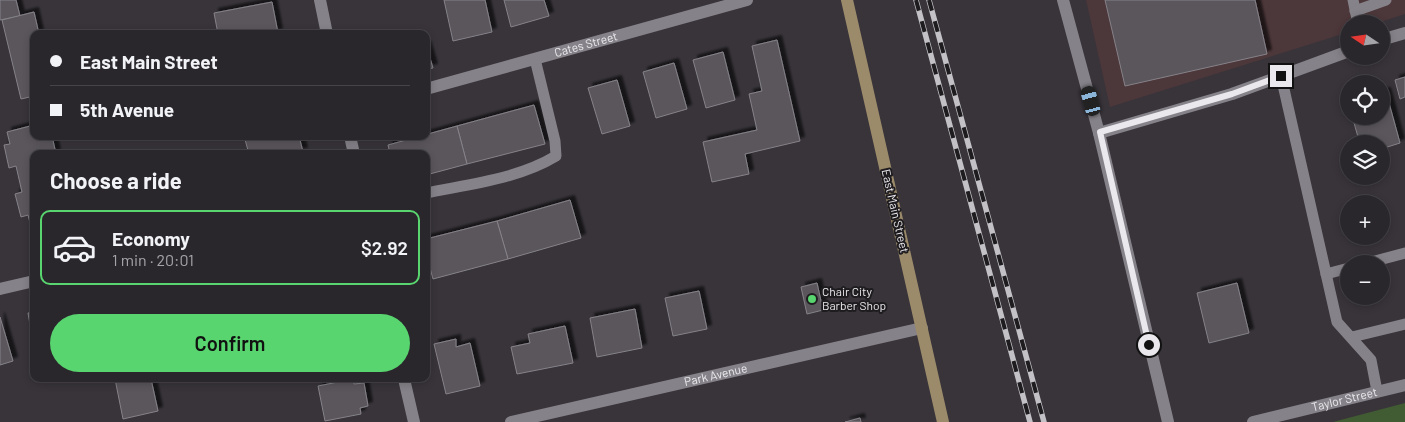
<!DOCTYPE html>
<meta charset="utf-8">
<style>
body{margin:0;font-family:Barlow,sans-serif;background:#363338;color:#f1f3f6;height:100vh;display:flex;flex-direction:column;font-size:19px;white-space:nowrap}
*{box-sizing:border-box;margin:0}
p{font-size:16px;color:#a5a5a9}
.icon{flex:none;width:28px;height:28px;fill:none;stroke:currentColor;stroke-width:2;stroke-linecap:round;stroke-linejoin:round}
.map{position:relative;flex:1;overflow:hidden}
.drawer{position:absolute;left:30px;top:150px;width:400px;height:232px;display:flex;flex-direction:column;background:#2a272c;border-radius:10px;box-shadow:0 2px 8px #0003,0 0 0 1px #464448}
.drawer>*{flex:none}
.top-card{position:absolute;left:30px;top:30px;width:400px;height:110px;border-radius:10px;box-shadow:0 2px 8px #0003,0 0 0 1px #464448;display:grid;align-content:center;height:110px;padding:0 20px;background:#2a272c}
.needle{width:32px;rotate:283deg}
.tools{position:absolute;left:1340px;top:15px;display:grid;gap:10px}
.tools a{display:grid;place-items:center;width:50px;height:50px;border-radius:50%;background:#2a272c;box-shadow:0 2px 8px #0003,0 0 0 1px #464448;font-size:25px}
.end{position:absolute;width:22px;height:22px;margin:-11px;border:6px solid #eae8ec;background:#111;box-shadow:0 0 0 2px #111}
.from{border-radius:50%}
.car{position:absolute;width:15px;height:30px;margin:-15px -8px;border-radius:6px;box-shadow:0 0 4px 1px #0007;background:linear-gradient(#222 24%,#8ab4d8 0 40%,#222 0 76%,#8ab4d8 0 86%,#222 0)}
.top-card b{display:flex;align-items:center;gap:18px;height:48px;font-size:19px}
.top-card b+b{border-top:1px solid #464448}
.top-card i{width:12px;height:12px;background:#f1f3f6}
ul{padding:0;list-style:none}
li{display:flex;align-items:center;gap:15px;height:75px;margin:0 10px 8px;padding:0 10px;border:2px solid #464448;border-radius:10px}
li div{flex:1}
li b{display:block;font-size:19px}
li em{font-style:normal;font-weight:600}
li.active{border-color:#59d56f}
li>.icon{width:45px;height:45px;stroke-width:1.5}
h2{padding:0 20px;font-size:22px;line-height:60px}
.primary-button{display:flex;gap:10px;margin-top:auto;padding:10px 20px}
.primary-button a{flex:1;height:58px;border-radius:30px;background:#59d56f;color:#111;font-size:20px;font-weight:600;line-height:58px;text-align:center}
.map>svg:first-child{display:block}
</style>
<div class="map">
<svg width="1405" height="422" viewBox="0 0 1405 422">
<defs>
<filter id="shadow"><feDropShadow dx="4.5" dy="-4.5" stdDeviation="1" flood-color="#0009"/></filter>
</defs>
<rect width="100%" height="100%" fill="#38343a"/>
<path fill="#4c373a" d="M1086,0H1405V14L1374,24H1349V32L1110,107Z"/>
<path fill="#415c32" d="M1405,403V422H1333Z"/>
<g fill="#5a565c" stroke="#868289" filter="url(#shadow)">
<path d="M0,0H16L20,16L0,20Z"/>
<path d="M444,0H485L492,32L453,41Z"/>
<path d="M504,0H544L549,16L511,27Z"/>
<path d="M1105,0H1255L1267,54L1125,86Z"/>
<path d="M272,2L278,33L218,34L214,13Z"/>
<path d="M34,12L39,34H34V96L21,99L2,20Z"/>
<path d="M777,40L800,141L745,154L749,174L712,182L703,142L757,130L749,94L762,91L752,46Z"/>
<path d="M426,45L433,68L426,69Z"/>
<path d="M723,52L735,100L706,108L693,60Z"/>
<path d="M674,63L687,109L656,118L643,72Z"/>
<path d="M1405,77V97L1400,99L1395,80Z"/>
<path d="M617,80L630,126L602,134L588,88Z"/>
<path d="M1386,92L1400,143L1381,149V144H1360L1352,116H1381V93Z"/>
<path d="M534,105L545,144L467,164L457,126Z"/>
<path d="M34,125V136H52L56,154H34V227H31L28,215L21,217L15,194L22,192L16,166L9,168L4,145L10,144L7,132Z"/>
<path d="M457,126L467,164L426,175V154H390L388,145Z"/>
<path d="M244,136H299L303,152L249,154Z"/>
<path d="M570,200L581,238L508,259L497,221Z"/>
<path d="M497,221L508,259L433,279L426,253V239Z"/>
<path d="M817,283L823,310L807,314L801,287Z"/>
<path d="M1237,283L1249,333L1209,343L1197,293Z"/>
<path d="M699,291L707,329L673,336L665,298Z"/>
<path d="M635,309L642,348L597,357L590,318Z"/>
<path d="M34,312V341L33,342L28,313Z"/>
<path d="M0,317L13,361L0,365Z"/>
<path d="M565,326L573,363L517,374L511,347L530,343L528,334Z"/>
<path d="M456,339V347L470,343L480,386L446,394L434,344Z"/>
<path d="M115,379H151L158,411L123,419Z"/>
<path d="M353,379L354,384L364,383L368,406L360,408L361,414L325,421L318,386Z"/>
<path d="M860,418L861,422H845Z"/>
</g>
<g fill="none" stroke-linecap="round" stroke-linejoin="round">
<g stroke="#868289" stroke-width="11">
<path d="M1353,0L1358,24"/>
<path d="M1355,11L1386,0"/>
<path d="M1281,76L1337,322L1371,360L1377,391"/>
<path d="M426,193C470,184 518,179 556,156L555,141L535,59"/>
<path d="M1364,264L1405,253"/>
<path d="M1326,274L1349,268"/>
<path d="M1352,337L1405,324"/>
</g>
<g stroke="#868289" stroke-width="12">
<path d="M320,0L327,34"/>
<path d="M1381,40L1405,33"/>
<path id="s1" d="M426,89L747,0"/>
<path d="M1099,133L1232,94L1349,51"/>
<path d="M350,136L354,154"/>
<path d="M0,289L34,281"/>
<path d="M404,379L414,422"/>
<path id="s2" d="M511,422L922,328"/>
<path id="s3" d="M1253,422L1405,385"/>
</g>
<path stroke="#868289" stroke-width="12" d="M1063,0L1099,133L1168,422"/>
<path stroke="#9c8b6a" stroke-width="12" d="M847,0L943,422"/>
<g stroke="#c3c1c5" stroke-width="5.5">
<g id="rail">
<path d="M916,0L1030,422"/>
<path d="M929,0L1044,422"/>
</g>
</g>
<use href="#rail" stroke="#1e1c1f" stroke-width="4" stroke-dasharray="11" stroke-linecap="butt"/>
</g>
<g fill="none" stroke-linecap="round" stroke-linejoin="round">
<path stroke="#eae8ec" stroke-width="6" d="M1149,345L1100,132L1232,94L1281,76"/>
</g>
<circle fill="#59d56f" stroke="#1e1c1f" stroke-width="2" cx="812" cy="299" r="5"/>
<g text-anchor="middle" stroke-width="4" stroke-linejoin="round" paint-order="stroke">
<g font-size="12" fill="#eae8ec" stroke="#1e1c1f">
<text dy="4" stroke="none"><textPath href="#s1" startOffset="166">Cates Street</textPath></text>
<text transform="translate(895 211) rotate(77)" y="4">East Main Street</text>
<text dy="4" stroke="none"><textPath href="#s2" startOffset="210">Park Avenue</textPath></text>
<text dy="4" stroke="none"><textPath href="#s3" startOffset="94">Taylor Street</textPath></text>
</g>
<g font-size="12" fill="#eae8ec" stroke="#1e1c1f" text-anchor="start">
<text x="822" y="296">Chair City<tspan x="822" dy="14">Barber Shop</tspan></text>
</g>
</g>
</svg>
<div class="tools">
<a><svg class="needle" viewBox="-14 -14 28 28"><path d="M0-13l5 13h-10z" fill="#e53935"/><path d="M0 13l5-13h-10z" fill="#a5a5a9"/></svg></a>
<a><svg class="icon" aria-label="locate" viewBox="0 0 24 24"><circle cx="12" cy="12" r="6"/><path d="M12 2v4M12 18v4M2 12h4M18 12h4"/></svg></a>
<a><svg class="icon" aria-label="layers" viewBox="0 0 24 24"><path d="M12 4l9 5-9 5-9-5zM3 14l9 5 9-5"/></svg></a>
<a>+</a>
<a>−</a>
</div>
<i class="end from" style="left:1149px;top:345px"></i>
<i class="end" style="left:1281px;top:76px"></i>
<i class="car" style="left:1091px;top:101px;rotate:345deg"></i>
<div class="top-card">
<b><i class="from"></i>East Main Street</b>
<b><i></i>5th Avenue</b>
</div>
<section class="drawer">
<h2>Choose a ride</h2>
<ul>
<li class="active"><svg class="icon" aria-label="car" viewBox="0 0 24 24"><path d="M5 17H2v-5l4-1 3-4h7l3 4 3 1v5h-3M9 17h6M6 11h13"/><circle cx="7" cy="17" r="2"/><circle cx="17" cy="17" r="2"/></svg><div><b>Economy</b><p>1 min · 20:01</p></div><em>$2.92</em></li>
</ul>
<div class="primary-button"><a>Confirm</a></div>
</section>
</div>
